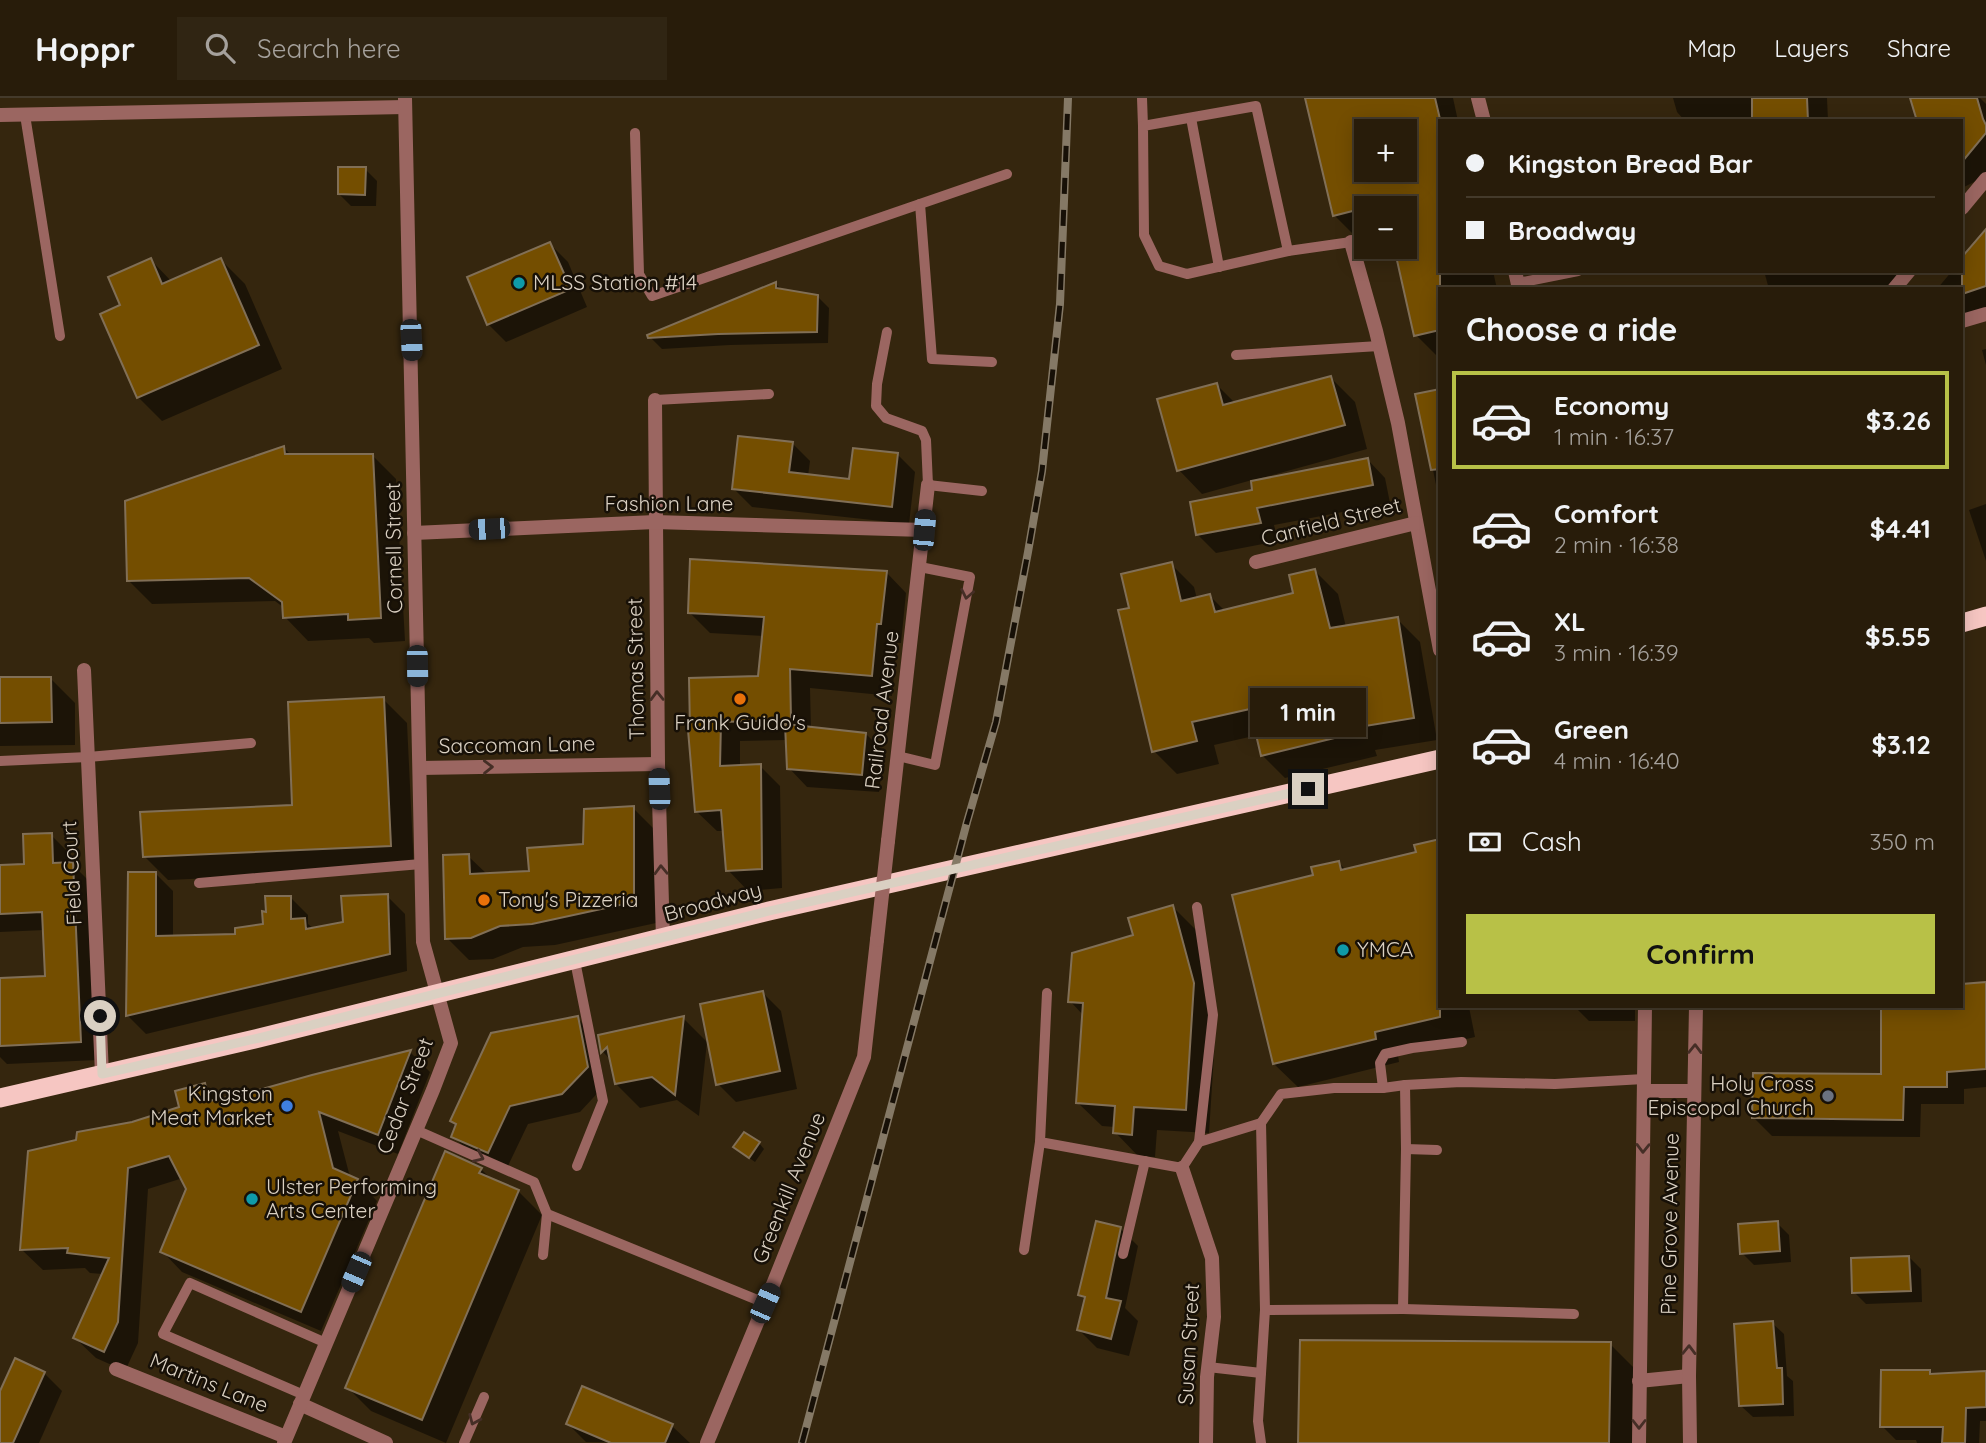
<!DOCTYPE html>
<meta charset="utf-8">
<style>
body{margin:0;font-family:Quicksand,sans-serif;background:#302513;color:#f1f3f6;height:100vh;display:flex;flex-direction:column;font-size:26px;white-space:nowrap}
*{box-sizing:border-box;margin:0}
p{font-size:23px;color:#a5a19c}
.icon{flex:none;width:38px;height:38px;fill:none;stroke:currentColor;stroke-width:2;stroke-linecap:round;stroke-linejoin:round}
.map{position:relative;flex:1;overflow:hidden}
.panel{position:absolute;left:1438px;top:189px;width:525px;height:721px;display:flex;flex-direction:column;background:#281c0a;border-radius:0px;box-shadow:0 4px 18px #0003,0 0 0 2px #443a2b}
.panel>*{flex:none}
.hud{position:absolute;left:1438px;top:21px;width:525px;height:154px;border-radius:0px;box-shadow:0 4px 18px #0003,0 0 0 2px #443a2b;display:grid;align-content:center;height:154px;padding:0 28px;background:#281c0a}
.tools{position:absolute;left:1354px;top:21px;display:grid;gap:14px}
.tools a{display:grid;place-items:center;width:63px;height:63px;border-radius:0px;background:#281c0a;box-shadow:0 4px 18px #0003,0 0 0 2px #443a2b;font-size:35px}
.end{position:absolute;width:32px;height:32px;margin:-16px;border:9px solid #dad0c2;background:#111;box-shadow:0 0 0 4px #111}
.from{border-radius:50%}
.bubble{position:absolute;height:49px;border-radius:0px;background:#281c0a;box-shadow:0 4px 18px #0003,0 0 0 2px #443a2b;font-size:23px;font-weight:700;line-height:49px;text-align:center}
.car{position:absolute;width:21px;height:42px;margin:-21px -10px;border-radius:9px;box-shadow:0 0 5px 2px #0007;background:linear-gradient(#222 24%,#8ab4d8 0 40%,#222 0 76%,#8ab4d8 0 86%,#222 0)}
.hud b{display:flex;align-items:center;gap:24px;height:66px;font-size:26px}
.hud b+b{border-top:2px solid #443a2b}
.hud i{width:18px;height:18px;background:#f1f3f6}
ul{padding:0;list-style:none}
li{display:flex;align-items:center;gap:21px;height:98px;margin:0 14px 10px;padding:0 14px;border:4px solid transparent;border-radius:0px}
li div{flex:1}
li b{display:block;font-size:26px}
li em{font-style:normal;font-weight:700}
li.selected{border-color:#b8c147}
li>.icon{width:63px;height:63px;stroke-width:1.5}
h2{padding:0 28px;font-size:32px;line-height:84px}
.pay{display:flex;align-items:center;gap:18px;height:77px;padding:0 28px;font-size:26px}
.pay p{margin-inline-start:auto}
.action{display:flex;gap:14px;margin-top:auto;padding:14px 28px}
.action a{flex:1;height:80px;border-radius:0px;background:#b8c147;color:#111;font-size:28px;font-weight:700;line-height:80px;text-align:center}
header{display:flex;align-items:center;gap:42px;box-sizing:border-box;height:98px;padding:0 35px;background:#281c0a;border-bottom:2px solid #443a2b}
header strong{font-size:33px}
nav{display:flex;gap:38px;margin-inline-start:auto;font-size:24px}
.search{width:490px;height:63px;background:#302513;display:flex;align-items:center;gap:18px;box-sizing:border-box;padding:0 24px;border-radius:0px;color:#a5a19c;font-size:26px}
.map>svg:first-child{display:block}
</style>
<header>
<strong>Hoppr</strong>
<div class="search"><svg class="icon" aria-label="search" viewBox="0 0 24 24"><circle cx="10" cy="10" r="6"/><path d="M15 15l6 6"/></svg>Search here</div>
<nav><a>Map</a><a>Layers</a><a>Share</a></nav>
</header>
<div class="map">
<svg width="1986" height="1345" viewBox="0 0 1986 1345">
<rect width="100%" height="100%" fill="#35260e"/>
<g fill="#0007" fill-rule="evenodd">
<path d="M1307,0H1453L1458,23H1440V173H1493L1497,191H1440V261L1416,237L1396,149H1405V110H1367V139L1358,141L1334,117ZM1367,33H1405V72H1367Z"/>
<path d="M1673,0H1827L1828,23H1685L1677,14Z"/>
<path d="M1912,0H1980L1986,6V78L1962,90V23Z"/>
<path d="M365,71L377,83L376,108H351L339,96Z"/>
<path d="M1986,134V211L1962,219V191H1937L1952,173H1962V162Z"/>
<path d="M550,146L568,164L587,209L506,244L488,226Z"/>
<path d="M151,162L172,184L221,162L245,186L282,271L162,323L138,299L123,208Z"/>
<path d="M1764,173H1902L1894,191H1769Z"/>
<path d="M776,186L783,193L817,198L829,210L828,245L730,247L662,251L650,239Z"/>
<path d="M1986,251V267L1982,252Z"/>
<path d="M1331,280L1355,304L1367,351L1258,381L1259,383L1368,362L1385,380L1390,405L1274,427L1278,443L1216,455L1198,437L1254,394L1252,382L1202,396L1179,372L1217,287L1236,306Z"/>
<path d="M1440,293V407L1418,297Z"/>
<path d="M792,345L810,363L808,378L851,383L897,356L915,374L909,426L752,409L734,391Z"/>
<path d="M284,350L292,358L372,357L396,381L405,543L374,545L369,540L308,543L285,519L283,509L275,503L152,506L128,482Z"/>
<path d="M1986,406V463L1969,412Z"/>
<path d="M1171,466L1194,489L1197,501L1210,498L1225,513L1295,496L1315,473L1338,496L1346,529L1397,521L1420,544L1437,642L1375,652L1377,658L1285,680L1262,657L1258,637L1214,647L1219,666L1177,676L1154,653L1131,511Z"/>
<path d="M886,474L906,495L901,545H897L892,598L810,590L811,631L866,636L884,654L879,694L807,689L789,670L787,642L740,643V669L760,668L780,688L782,790L748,793L728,772L725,733H717L696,713L690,634L760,580L764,538L710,535L689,514Z"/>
<path d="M0,581H51L75,605V647L0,648Z"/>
<path d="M383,601L407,625L414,771L168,782L144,758L294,709Z"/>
<path d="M633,710L655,732L656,825L555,847L523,849L493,861L469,862L447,840L468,758L488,777L531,774L585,748Z"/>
<path d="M51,737L69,755L70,766H72L90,784L98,962L7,966L0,959V882L47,880L45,832L0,834V769L26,768Z"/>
<path d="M1440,743V908H1473L1469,909L1475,939L1398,957L1399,964L1298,989L1274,966L1315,779L1339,765L1347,773L1419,756L1417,749Z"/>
<path d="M155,775L173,793V839L237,838L265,828L268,816L290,799L308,817V826L314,831L345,826L387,798L405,816L407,873L146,936L128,918L130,776Z"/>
<path d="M1173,809L1196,832L1217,910L1209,1035L1157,1032L1155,1059L1138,1058L1115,1034V1029L1102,1028L1078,1005L1084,918L1070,903L1135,839Z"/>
<path d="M1986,886V989L1964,991V1006H1921L1920,1039L1772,1038L1754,1020L1883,978L1962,908V888Z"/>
<path d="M763,895L781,913L797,991L736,1004L718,986Z"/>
<path d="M1574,908H1635V923H1589Z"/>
<path d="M577,920L595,938L605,987L580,1014L528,1026L506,1072L471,1056L453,1038L457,1028L452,1023Z"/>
<path d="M683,920L707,944L699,1018L677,1002L640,1010L616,986L612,963L603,954L600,938Z"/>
<path d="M410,954L430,974L398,1056L338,1033L350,1079L357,1082L377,1103L321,1233L182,1174L162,1153L188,1091L183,1080L148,1091L138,1245L125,1273L96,1260L75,1240L103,1176L90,1175L85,1170L43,1172L22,1152L78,1043L181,1010L204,987L220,1003Z"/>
<path d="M759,1045L764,1051L755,1064L741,1054Z"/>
<path d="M481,1071L492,1082L518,1093L542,1117L446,1345L371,1313L347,1289Z"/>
<path d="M1777,1125L1789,1137L1791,1164L1754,1167L1742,1155Z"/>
<path d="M1120,1130L1138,1148L1125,1210L1138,1223L1129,1258L1097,1250L1079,1232L1086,1203L1080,1197Z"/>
<path d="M1909,1159L1921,1171L1922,1204L1866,1206L1854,1194Z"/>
<path d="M1772,1225L1784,1236L1787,1278L1793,1283L1794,1318L1753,1319L1741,1308Z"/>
<path d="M1610,1246L1633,1269L1632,1345H1300Z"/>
<path d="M1930,1274L1933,1278L1986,1275V1323H1980L1979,1345H1917L1916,1342H1896L1882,1328Z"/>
<path d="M44,1275L62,1293L39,1345H0V1297Z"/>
<path d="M583,1290L672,1328L690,1345L586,1344L568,1326Z"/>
</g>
<g fill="#744e00" stroke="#816f56" stroke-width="2" fill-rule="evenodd">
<path d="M1305,0H1435L1440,21V232L1414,238L1394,149H1405V110H1385L1384,105L1333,118ZM1367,33H1405V72H1367Z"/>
<path d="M1752,0H1807L1808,23H1752Z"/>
<path d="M1910,0H1977L1983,21L1986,27V35L1962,64V23H1917Z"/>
<path d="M338,69H366L365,97L338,96Z"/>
<path d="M1986,131V188L1962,196V159Z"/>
<path d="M550,144L571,191L487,227L467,179Z"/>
<path d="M151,160L162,186L221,160L259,247L137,300L100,216L120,207L108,179Z"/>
<path d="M776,184V190L818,197L817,234L718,236L648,240L647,237Z"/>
<path d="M1331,278L1345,327L1177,373L1157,301L1217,285L1223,307Z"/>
<path d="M1440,291V371L1431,372L1415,296Z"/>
<path d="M738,338L793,344L789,374L849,381L853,350L898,355L892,409L732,391Z"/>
<path d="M284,348L285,356H373L381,520L348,522V516L283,520L282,504L249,480L127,483L125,403Z"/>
<path d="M1368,360L1373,387L1257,410L1261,425L1196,437L1190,404L1252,392L1251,383Z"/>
<path d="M690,461L887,473L881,526H877L872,578L790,571L791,622L721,624L720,668L761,666L762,771L726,773L721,712L695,714L688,632H690L689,580L758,578L764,519L688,515Z"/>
<path d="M1172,464L1181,503L1210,496L1215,514L1293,495L1289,477L1315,471L1330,530L1398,519L1414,620L1353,630L1355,635L1261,658L1250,611L1192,624L1197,643L1152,654L1118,512L1129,510L1121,476Z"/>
<path d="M0,579H51L52,624L0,625Z"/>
<path d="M384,599L391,748L143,759L140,714L292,707L288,604Z"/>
<path d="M785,626L866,635L862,677L787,671Z"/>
<path d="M634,708V804L532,826L500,828L471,840L445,841L443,757L469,756L470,776L529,773L527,750L583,746L584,711Z"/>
<path d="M52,735L53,765L73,764L81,944L0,948V880L45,878L42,814L0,816V767L24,766L23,736Z"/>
<path d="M1440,741V919L1375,934L1376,941L1273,966L1232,797L1313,777L1311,769L1339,763L1341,772L1416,754L1414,747Z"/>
<path d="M128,774H156V838L235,836V830L263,826L262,813L266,814L265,798H291V821L305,820L306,831L343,824L341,798L388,796L390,856L126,918Z"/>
<path d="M1173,807L1194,885L1186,1012L1134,1009L1132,1037L1113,1035L1115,1008L1076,1005L1083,905L1068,904L1072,855L1133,837L1128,820Z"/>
<path d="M1986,884V971L1947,974V989H1904L1903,1022L1752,1020L1753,975L1881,976V908H1962V886Z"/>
<path d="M763,893L780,973L716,987L700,906Z"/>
<path d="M578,918L588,969L562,996L510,1008L488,1055L451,1039L456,1026L450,1023L491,935Z"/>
<path d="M684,918L675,997L652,979L615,986L607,949L601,955L598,937Z"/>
<path d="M411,952L378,1037L319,1014L333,1070L358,1081L301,1214L160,1154L186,1091L169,1058L128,1070L118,1224L104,1254L73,1240L109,1160L67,1155L68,1150L20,1152L28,1053L76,1042L77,1034L132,1024L179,1009L175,993L205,985L209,1003L248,995L312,977Z"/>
<path d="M744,1034L760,1044L749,1060L733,1049Z"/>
<path d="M445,1053L482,1070L479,1075L519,1092L422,1322L345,1290Z"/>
<path d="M1096,1123L1121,1129L1106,1200L1121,1203L1111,1241L1077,1232L1085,1199L1078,1197Z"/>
<path d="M1778,1123L1780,1153L1740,1156L1738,1126Z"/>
<path d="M1909,1158L1911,1193L1852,1195L1851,1160Z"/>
<path d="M1773,1223L1777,1270H1782L1783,1306L1739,1308L1734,1226Z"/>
<path d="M1300,1242L1611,1244L1609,1345H1298Z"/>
<path d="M15,1260L45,1274L13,1345H0V1293Z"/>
<path d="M1881,1272H1930V1276L1986,1273V1309L1966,1310L1965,1345H1942L1943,1329H1880Z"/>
<path d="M582,1288L673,1326L665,1345H611L566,1326Z"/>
</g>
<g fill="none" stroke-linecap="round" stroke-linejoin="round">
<g stroke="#9b6661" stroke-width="10">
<path d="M1142,0L1143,28"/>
<path d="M1256,8L1288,153L1187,176L1159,168L1144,137L1143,28Z"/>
<path d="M25,17L60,238"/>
<path d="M1191,20L1219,169"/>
<path d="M635,35L639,176L652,198L920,106"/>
<path d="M1288,153L1351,144"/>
<path d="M1518,185L1578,173"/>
<path d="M887,234L877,286L876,308L886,320L922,333L926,342L928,387L982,393"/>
<path d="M1236,257L1379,248"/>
<path d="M992,264L932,261L920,106L1007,76"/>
<path d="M655,302L769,296"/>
<path d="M898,658L935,667L970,479L920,469"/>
<path d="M0,663L88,659L251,645"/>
<path d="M199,785L421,766"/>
<path d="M1197,809L1213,917L1199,1044"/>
<path d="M575,863L603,1003L577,1068"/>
<path d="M1047,895L1040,1044L1182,1070L1199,1044L1261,1025"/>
<path d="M1383,990L1380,965L1385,956L1412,950L1462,944"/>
<path d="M416,1032L534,1084L547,1116L543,1157"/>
<path d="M1406,1051L1437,1052"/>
<path d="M547,1116L765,1205"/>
<path d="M1024,1152L1040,1044"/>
<path d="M1123,1156L1145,1063"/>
<path d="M1403,1211L1574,1216"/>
<path d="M1265,1212L1403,1211L1406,1051L1405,987L1461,984L1555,986L1644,981"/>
<path d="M1208,1269L1261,1275"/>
<path d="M304,1297L163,1236L190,1185L326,1245"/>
<path d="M464,1345L484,1299"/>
<path d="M1261,1345L1258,1323L1265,1212L1261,1025L1281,996L1334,990H1383L1405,987"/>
</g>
<g stroke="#9b6661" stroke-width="14">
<path d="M1478,0L1484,23"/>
<path d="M0,17L405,9"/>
<path d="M1351,144L1376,233L1398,325L1440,552"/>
<path d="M1515,173L1519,191"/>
<path d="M1962,223L1986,216"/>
<path d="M655,302L658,666L663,841"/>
<path d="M414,435L655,424L924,432"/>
<path d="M1256,464L1416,425"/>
<path d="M84,572L102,976"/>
<path d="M420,670L658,666"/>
<path d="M888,743L928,387"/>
<path d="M1644,993H1694"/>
<path d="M1182,1070L1212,1160L1214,1219L1207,1279L1206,1345"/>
<path d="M116,1271L286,1339"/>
<path d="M1639,1283L1689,1278"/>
<path d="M300,1306L386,1345"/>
<path d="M284,1345L433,992L451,945L423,844L405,0"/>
<path d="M707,1345L774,1184L864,959L877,842"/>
<path d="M1639,1345L1645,908"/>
<path d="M1690,1345L1689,1278L1696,908"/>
</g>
<g stroke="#9b6661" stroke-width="14">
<path d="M1962,110L1986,81"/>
<path d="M1894,191L1909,173"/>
</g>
<g stroke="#f6c6c2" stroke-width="19">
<path d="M1962,525L1986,518"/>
<path d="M0,1000L259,940L769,813L1440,661"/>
</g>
<g stroke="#857966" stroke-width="8">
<path id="rail" d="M802,1345L967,724L996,624L1028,454L1042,373L1060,206L1068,0"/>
</g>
<use href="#rail" stroke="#171007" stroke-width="5" stroke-dasharray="16" stroke-linecap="butt"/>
<path stroke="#9b6661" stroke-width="14" d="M877,842L888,743"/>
</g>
<defs><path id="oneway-chevron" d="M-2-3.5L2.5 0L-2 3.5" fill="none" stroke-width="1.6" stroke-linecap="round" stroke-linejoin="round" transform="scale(1.75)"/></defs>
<g stroke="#452e26">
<use href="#oneway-chevron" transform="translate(967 496) rotate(101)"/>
<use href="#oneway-chevron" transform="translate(657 598) rotate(-91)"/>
<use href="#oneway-chevron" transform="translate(488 669) rotate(-1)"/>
<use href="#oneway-chevron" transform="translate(661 772) rotate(-92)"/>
<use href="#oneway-chevron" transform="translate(1695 951) rotate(-89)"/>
<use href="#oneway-chevron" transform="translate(1643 1050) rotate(91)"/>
<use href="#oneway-chevron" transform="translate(479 1059) rotate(24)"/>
<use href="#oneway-chevron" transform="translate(1689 1252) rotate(-89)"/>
<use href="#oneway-chevron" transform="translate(474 1322) rotate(113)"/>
<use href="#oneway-chevron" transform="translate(1639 1326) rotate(90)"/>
</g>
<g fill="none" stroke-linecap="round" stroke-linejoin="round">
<path stroke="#dad0c2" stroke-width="9" d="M100,918L102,976L259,940L769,813L1308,691"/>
</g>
<g fill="#0f9aa8" stroke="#171007" stroke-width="2.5">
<circle cx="519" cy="185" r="7"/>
<circle cx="1343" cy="852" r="7"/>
<circle cx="252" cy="1101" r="7"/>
</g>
<g fill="#e8710a" stroke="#171007" stroke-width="2.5">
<circle cx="740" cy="601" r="7"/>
<circle cx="484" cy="802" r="7"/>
</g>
<circle fill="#6b7280" stroke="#171007" stroke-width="2.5" cx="1828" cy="998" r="7"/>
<circle fill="#3f7fe0" stroke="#171007" stroke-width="2.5" cx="287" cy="1008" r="7"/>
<g text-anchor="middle" stroke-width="5" stroke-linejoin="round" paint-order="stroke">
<g font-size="21" fill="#dad0c2" stroke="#171007" text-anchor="start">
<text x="533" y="192">MLSS Station #14</text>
<text x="740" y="632" text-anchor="middle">Frank Guido's</text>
<text x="498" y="809">Tony's Pizzeria</text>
<text x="1357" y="859">YMCA</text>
<text x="1814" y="993" text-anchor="end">Holy Cross<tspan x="1814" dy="24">Episcopal Church</tspan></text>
<text x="273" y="1003" text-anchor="end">Kingston<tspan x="273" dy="24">Meat Market</tspan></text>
<text x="266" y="1096">Ulster Performing<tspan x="266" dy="24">Arts Center</tspan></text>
</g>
<g font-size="21" fill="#dad0c2" stroke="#171007">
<text x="669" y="413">Fashion Lane</text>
<text transform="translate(1331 424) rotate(-14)" y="7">Canfield Street</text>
<text transform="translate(394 450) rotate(-91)" y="7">Cornell Street</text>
<text transform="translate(636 571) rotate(-91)" y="7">Thomas Street</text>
<text transform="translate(882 612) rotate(-83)" y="7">Railroad Avenue</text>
<text transform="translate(517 647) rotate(-1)" y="7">Saccoman Lane</text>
<text transform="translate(72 775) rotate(-93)" y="7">Field Court</text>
<text transform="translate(713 804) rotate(-15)" y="7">Broadway</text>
<text transform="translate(405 998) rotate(-69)" y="7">Cedar Street</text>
<text transform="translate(789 1090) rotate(-68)" y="7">Greenkill Avenue</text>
<text transform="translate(1670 1126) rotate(-89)" y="7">Pine Grove Avenue</text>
<text transform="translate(1189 1246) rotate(-87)" y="7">Susan Street</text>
<text transform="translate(209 1285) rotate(22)" y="7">Martins Lane</text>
</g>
</g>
</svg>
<div class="tools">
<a>+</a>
<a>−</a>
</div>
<i class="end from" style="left:100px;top:918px"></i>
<i class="end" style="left:1308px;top:691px"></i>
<div class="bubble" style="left:1250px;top:590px;width:116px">1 min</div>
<i class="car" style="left:411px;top:242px;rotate:177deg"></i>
<i class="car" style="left:489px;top:431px;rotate:267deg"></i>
<i class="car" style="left:924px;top:432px;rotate:5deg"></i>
<i class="car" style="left:417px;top:568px;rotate:179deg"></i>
<i class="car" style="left:659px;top:691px;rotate:358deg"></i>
<i class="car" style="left:356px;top:1174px;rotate:203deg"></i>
<i class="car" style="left:765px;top:1205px;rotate:24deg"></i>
<div class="hud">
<b><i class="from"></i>Kingston Bread Bar</b>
<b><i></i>Broadway</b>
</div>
<section class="panel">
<h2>Choose a ride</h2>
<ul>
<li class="selected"><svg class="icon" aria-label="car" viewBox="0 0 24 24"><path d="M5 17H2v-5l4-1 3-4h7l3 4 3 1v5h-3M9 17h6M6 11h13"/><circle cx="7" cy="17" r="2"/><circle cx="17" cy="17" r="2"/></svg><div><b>Economy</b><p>1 min · 16:37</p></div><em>$3.26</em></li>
<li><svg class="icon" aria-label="car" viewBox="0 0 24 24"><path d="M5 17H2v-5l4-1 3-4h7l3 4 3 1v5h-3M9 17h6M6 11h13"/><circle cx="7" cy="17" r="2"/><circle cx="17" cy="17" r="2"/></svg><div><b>Comfort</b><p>2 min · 16:38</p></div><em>$4.41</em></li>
<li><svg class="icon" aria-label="car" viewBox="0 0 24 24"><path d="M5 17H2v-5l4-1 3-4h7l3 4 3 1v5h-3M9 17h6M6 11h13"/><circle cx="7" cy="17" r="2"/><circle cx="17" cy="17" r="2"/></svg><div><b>XL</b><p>3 min · 16:39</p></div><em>$5.55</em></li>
<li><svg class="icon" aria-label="car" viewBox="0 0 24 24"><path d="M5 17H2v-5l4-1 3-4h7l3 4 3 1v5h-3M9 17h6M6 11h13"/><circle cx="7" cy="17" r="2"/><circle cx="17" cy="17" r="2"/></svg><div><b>Green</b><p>4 min · 16:40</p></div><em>$3.12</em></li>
</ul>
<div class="pay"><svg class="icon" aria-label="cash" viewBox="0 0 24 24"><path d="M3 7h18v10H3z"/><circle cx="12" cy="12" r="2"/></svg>Cash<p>350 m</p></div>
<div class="action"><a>Confirm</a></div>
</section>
</div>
